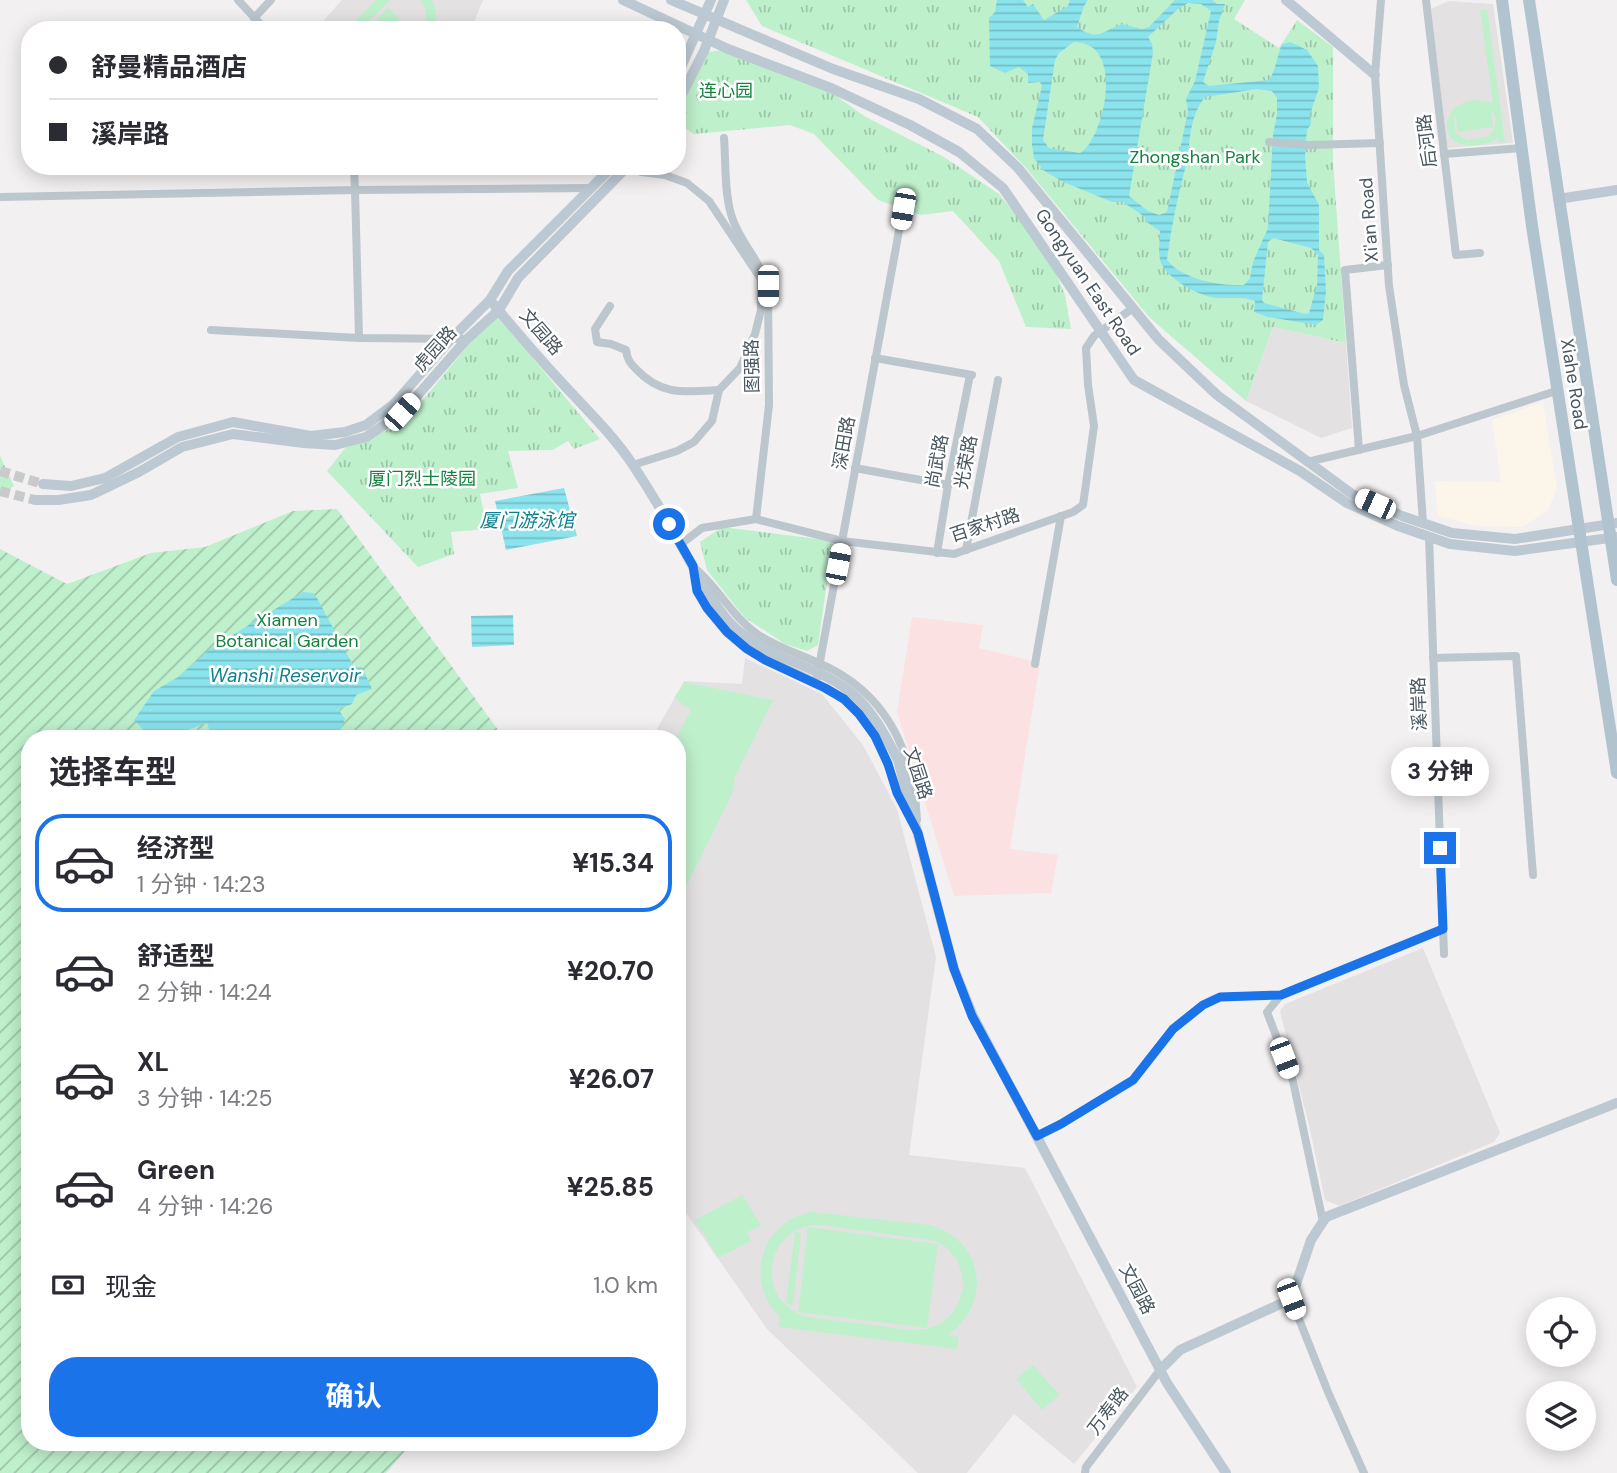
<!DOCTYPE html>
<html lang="zh">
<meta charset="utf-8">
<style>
body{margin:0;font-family:"DM Sans","Noto Sans SC",sans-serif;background:#f7f7f7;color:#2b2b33;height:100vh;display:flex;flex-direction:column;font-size:26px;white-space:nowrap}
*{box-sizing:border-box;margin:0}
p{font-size:23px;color:#7c7c81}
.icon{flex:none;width:38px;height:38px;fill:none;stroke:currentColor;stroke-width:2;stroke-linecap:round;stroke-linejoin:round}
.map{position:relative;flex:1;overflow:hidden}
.drawer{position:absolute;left:21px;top:730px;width:665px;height:721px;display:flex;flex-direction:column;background:#fff;border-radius:28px;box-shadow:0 4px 18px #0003}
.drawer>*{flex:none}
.hud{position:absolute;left:21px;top:21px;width:665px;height:154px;border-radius:28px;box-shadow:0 4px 18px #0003;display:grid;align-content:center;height:154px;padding:0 28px;background:#fff}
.controls{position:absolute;left:1526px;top:1297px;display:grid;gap:14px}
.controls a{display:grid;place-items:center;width:70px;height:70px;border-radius:50%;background:#fff;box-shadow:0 4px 18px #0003;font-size:35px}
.end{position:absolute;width:32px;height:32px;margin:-16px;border:9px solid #1a73e8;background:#fff;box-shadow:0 0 0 4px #fff}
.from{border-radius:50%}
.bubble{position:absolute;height:49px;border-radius:24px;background:#fff;box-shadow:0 4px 18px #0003;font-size:23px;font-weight:700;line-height:49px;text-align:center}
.car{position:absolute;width:21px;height:42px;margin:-21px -10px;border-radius:9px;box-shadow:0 0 5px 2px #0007;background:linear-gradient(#fff 24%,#345 0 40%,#fff 0 76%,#345 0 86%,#fff 0)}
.hud b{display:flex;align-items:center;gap:24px;height:66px;font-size:26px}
.hud b+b{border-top:2px solid #e1e1e2}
.hud i{width:18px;height:18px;background:#2b2b33}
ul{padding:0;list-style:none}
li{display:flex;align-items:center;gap:21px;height:98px;margin:0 14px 10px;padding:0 14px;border:4px solid transparent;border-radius:28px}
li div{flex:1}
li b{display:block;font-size:26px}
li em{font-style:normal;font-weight:700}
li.active{border-color:#1a73e8}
li>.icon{width:63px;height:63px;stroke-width:1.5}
h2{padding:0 28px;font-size:32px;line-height:84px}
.pay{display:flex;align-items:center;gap:18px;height:77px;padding:0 28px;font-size:26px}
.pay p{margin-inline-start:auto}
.action{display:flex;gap:14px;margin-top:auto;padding:14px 28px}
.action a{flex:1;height:80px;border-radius:28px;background:#1a73e8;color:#fff;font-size:28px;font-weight:700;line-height:80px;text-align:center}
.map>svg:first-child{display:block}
</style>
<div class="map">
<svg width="1617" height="1473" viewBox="0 0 1617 1473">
<defs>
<pattern id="forest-firs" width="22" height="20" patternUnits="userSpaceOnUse" patternTransform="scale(1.75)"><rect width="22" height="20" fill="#bff0cc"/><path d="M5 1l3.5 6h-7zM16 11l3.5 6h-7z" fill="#9dc5a9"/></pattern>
<pattern id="park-tufts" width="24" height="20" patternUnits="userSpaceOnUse" patternTransform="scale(1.75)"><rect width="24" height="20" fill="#bff0cc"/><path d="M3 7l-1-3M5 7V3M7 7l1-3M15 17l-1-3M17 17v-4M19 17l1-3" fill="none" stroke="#9dc5a9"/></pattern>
<pattern id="garden-furrows" width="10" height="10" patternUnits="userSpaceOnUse" patternTransform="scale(1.75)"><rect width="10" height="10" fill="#bff0cc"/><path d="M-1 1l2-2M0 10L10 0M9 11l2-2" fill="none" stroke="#9dc5a9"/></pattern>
<pattern id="water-rules" width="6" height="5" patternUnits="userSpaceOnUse" patternTransform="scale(1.75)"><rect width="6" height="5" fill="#8be4ed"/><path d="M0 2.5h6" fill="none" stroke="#74bcc3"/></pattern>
</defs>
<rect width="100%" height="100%" fill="#f3f0f1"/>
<path fill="#fcf5ea" d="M1543,402L1557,488L1548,510L1523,527L1477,526L1438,516L1435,481L1501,482L1492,420Z"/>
<g fill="#e4e1e3">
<path d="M342,0H483L471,30H315Z"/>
<path d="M1449,1L1493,4L1513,143L1447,148L1431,9Z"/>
<path d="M1273,327L1346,343L1352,428L1321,438L1246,401Z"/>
<path d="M745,658L822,694L863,745L897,809L936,957L909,1155L1025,1168L1137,1387L1074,1464L1014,1414L967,1473H918L767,1329L677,1200V738H652L684,681L742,684Z"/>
<path d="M1423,948L1500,1133L1494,1142L1339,1206L1325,1200L1309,1125L1280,1011L1285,1004Z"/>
</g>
<path fill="#fbe1e2" d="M912,617L983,625L979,648L1040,663L1010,849L1058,855L1051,893L954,896L897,712Z"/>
<path fill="url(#forest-firs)" d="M0,456L14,486L0,495Z"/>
<g fill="url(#park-tufts)">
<path d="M746,0H1245L1234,19L1279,48L1297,20L1333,47V162L1346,343L1273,327L1246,401L1150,318L1026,168L978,117L762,26Z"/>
<path d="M732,49L831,92L864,116L944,157L999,194L1047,252L1065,295L1071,329L1026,327L999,261L953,211L921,215L878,200L814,134L790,125L694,134L677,123V99L700,53Z"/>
<path d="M495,313L600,439L574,449L568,441L553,450L508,451L518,488L480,494L487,529L451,532L454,554L418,567L327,471L346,447L384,432L413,412Z"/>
<path d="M722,527L833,541L818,645L807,651L785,644L744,617L707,570L700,542Z"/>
</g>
<path fill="url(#garden-furrows)" d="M337,509L504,738H30V1442H408L405,1451L386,1473H0V549L67,584L151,553L205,547L293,511Z"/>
<g fill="#bff0cc" fill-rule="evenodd">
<path d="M376,0H390L360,30H346Z"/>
<path d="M420,0H432C437,10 437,19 433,30H420C428,20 428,10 420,0Z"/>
<path d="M388,8L410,30H384L375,21Z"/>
<path d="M1487,9L1505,142H1499L1498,137C1491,143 1486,144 1478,145C1428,151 1442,86 1493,103L1480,10ZM1491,110C1498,116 1497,129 1489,136L1467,140L1456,133L1454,122L1455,114L1458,132L1493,127Z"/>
<path d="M685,682L773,700L735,777L732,794L677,905L676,738L691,710L674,698Z"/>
<path d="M742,1195L761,1225L747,1233L751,1241L718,1258L695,1220Z"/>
<path d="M812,1212L930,1225C984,1240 993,1303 948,1335L959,1337L957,1349L779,1327L780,1317C743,1281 761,1221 812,1212ZM822,1225L936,1241L948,1249L957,1260L962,1274L963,1288L959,1302L951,1315L940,1324L927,1329L912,1330L808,1317C752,1302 764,1223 822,1225Z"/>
<path d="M808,1227L938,1244L927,1328L798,1312Z"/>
<path d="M795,1232L801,1233L793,1305L786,1304Z"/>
<path d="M1033,1365L1059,1395L1042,1410L1016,1379Z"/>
</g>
<g fill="url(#water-rules)" fill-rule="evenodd">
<path d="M997,0H1023L1028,7L1033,4L1044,20L1068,6L1070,0H1088L1084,6L1077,27C1098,42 1102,31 1122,24L1142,29L1149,27L1175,0H1212L1217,4H1225L1219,21L1216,42L1203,82L1209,86L1269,80C1276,70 1277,56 1282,44L1290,42L1307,50L1318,66L1319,88L1310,114L1311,124L1307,130L1305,154L1307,182L1319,205V250L1324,255L1326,291L1323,320L1316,325L1268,317L1254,312L1255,301C1243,296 1230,299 1217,298C1200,297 1163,277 1160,259C1158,251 1160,240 1160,231L1145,221V217L1123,202H1112L1061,181L1043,170L1034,158L1032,145V128L1042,86L1040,82L1028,83V74L1019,67L1005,73L990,66L989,18L995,12ZM1188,3L1201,4L1211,11L1195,81L1186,99L1188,111L1167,212L1159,215L1148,211L1129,196L1153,53L1152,44L1148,37L1178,9ZM1074,42C1128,42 1102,143 1080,153L1049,148L1043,140L1055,60L1059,53ZM1257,89L1272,91L1277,98V115L1273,134L1268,228L1253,262L1250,278L1244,285C1220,286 1183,280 1167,260C1171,229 1177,199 1185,169C1191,144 1188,118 1205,97ZM1273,238L1311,248L1318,255L1317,285L1309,313L1305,314L1264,303L1262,300L1268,242Z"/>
<path d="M564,488L577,536L506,550L495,501Z"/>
<path d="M303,592L313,593L317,598L354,667H362L372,689L356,695L352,704L338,709L345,719L340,731L324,738H212L207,723L165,738H151L134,720L154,691L178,677L210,649Z"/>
<path d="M513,615L514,645L472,647L471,616Z"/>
</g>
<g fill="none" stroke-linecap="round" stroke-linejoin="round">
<g stroke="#c8cacc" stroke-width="10" stroke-dasharray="10 5" stroke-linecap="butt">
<path d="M0,471L43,484"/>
<path d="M0,491L35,500"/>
</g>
<g stroke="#bcc6cd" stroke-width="8">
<path d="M238,0L266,30"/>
<path d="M1381,0L1375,75L1389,286L1404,385L1417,436L1423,523"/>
<path d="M1426,0L1456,255L1480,253"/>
<path d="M254,18L271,0"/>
<path d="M724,138C726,162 724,190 731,214C738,240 760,260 768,286L769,405L756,519"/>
<path d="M1269,142L1309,145L1380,143"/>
<path d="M1444,154L1522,148"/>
<path d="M629,166L641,172L665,175L687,183L709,201L761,279V310L755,334L740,368L719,390L712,421L694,442L677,451L633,465"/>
<path d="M0,197L355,190L354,166"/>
<path d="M610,306L595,329L597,342L611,344L626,350C627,359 630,363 636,369C661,396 685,392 719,390"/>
<path d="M211,330L359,338"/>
<path d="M467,339L359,338L355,190L591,188"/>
<path d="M875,358L972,375"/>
<path d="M1359,450L1345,270L1388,265"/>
<path d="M1307,462L1417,436L1556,391"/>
<path d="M855,468L948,485"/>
<path d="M1429,537L1444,954"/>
<path d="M681,544L702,528L756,519L842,541L954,554L1073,512L1083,505L1094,426L1088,385L1086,348L1094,336L1133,308"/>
<path d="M966,550L998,380"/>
<path d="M937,553L948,485L970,375"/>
<path d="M698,571C720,591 733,617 757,634C781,650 810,657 835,671C891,702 914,758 917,820"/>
<path d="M694,572C698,593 706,606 720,623C758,670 820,671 858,713C885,743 892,783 910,818"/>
<path d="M1433,658L1516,656L1533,875"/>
<path d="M1035,664L1061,516"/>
<path d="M816,683L903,209"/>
<path d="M1281,995L1267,1012L1293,1081L1323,1222"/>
<path d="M1037,1136L1061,1124L1133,1081L1173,1029L1203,1005L1220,997L1281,995L1443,929"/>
<path d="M1291,1299L1328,1392L1364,1473"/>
<path d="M1085,1473L1086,1467L1160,1370"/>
</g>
<g stroke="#bcc9d2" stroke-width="10">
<path d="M623,0L728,49L831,88L910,125L959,152L1003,188L1134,380L1300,471L1347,503L1398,526L1450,544L1515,551L1617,537"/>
<path d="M671,0L833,69L919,99L977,129L1018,168L1159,340L1217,395L1352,494L1402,516L1452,533L1515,539L1617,523"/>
<path d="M1286,0L1375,75"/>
<path d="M677,76L711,0"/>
<path d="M677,104L704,51L724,0"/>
<path d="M1558,199L1617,190"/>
<path d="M490,300C514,329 538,357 563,384C587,410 613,435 633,465C650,491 667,519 682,547C697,573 710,600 730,623C763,658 813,663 849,691C872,709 885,735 898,760L954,969L973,1016L1167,1383L1226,1473"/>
<path d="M43,484L71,486L105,478L178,437L233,422L311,436L345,432L366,425L394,404L451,339L490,300L508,271L613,166"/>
<path d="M35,500H58L91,495L139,472L182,447L233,434L304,443L335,445L366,437L402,413L467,339L499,310L518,278L628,166"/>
<path d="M1160,1370L1180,1350L1291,1299L1311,1240L1326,1217L1617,1103"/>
</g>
<g stroke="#b0c3cf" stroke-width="12">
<path d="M1502,0L1532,226L1617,773"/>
<path d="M1529,0L1617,580"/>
</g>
</g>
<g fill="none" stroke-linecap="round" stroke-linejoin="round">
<path stroke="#1a73e8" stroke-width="9" d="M669,524L693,566L697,591L707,608L727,632L747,649L765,660L825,688L844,699L859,714L875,736L888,764L897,793L918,833L954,969L972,1016L1037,1136L1061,1124L1133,1080L1173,1029L1203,1005L1220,997L1281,995L1443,929L1440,848"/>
</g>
<g text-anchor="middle" stroke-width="5" stroke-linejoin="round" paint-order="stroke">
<g font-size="18" fill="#168240" stroke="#fff">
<text x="726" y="97">连心园</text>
<text x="1195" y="163">Zhongshan Park</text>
<text x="422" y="485">厦门烈士陵园</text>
<text x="287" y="626">Xiamen<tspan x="287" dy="21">Botanical Garden</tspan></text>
</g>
<g font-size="18" fill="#48565e" stroke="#fff">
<text transform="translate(1427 141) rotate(-97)" y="6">后河路</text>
<text transform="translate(1369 220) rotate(-94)" y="6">Xi'an Road</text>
<text transform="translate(1088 282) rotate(56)" y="6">Gongyuan East Road</text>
<text transform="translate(541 332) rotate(49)" y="6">文园路</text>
<text transform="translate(435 349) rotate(-48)" y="6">虎园路</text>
<text transform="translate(752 366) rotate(-91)" y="6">图强路</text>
<text transform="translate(1574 384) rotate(81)" y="6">Xiahe Road</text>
<text transform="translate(844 443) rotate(-80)" y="6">深田路</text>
<text transform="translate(937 461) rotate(-79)" y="6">尚武路</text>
<text transform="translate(966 462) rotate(-79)" y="6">光荣路</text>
<text transform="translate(985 525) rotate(-18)" y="6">百家村路</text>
<text transform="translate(1419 704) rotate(-92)" y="6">溪岸路</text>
<text transform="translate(918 773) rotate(72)" y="6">文园路</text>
<text transform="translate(1137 1289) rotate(62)" y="6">文园路</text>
<text transform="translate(1108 1411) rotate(-53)" y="6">万寿路</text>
</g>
<g font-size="19" font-style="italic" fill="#0c828f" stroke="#fff">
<text x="527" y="527">厦门游泳馆</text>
<text x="285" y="682">Wanshi Reservoir</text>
</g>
</g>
</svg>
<div class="controls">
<a><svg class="icon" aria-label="locate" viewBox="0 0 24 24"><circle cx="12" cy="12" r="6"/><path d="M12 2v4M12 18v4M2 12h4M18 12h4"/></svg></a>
<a><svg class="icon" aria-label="layers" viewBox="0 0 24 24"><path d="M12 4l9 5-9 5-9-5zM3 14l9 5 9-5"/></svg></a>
</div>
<i class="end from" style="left:669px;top:524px"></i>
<i class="end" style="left:1440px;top:848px"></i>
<div class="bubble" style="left:1391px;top:747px;width:98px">3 分钟</div>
<i class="car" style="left:903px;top:209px;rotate:190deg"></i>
<i class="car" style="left:768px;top:286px;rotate:180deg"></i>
<i class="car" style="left:402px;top:412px;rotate:42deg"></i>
<i class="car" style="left:1375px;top:504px;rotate:294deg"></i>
<i class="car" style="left:838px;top:564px;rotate:11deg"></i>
<i class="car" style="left:1284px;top:1058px;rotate:159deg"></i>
<i class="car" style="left:1291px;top:1299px;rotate:159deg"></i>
<div class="hud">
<b><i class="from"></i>舒曼精品酒店</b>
<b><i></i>溪岸路</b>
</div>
<section class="drawer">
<h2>选择车型</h2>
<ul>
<li class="active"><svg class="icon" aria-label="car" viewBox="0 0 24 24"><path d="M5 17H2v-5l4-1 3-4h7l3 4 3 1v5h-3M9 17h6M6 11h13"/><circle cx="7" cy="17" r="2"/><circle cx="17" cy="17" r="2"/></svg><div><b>经济型</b><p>1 分钟 · 14:23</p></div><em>¥15.34</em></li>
<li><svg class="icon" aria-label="car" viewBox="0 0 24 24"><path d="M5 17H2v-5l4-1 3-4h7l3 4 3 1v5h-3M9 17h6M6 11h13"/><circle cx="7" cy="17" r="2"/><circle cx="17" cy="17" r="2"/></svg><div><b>舒适型</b><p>2 分钟 · 14:24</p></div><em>¥20.70</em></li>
<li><svg class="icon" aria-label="car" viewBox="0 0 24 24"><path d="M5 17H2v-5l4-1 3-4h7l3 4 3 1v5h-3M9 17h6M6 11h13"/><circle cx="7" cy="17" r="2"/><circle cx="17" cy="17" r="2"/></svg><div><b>XL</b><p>3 分钟 · 14:25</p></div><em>¥26.07</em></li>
<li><svg class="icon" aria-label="car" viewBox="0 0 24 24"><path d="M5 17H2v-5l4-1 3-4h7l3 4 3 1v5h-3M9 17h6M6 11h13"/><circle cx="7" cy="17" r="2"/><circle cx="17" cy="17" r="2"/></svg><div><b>Green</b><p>4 分钟 · 14:26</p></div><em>¥25.85</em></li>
</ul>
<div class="pay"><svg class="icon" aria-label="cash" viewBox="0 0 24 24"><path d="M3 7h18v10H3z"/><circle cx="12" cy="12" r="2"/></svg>现金<p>1.0 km</p></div>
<div class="action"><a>确认</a></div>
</section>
</div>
